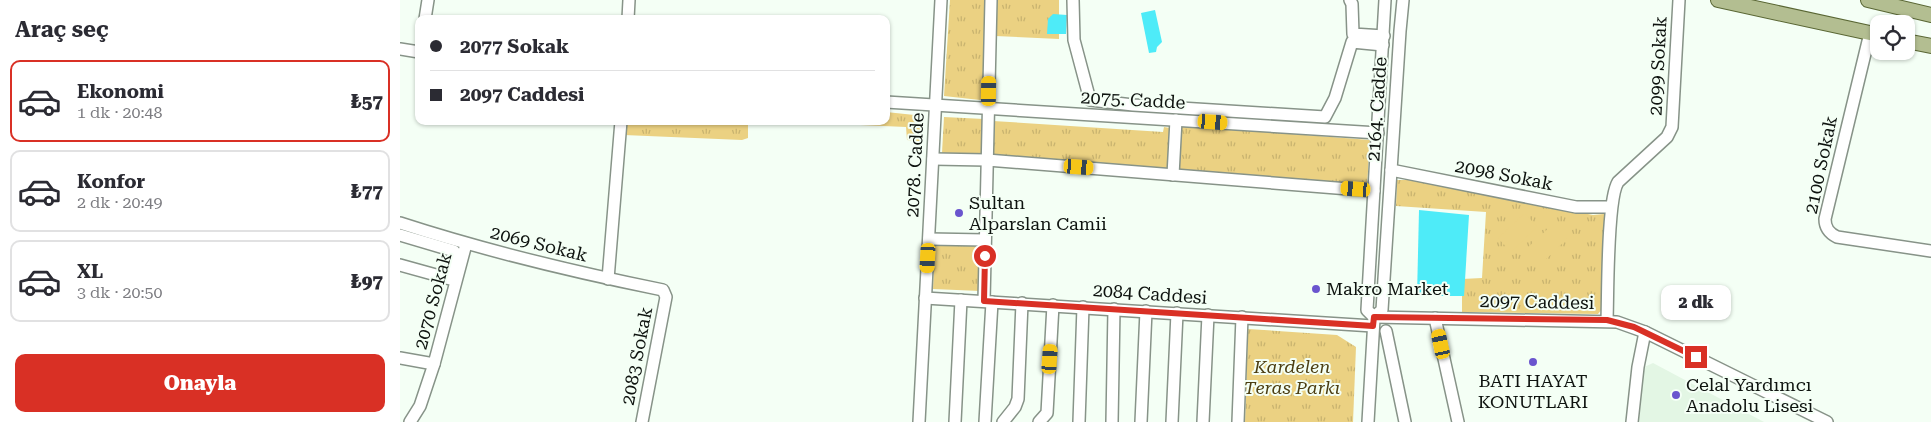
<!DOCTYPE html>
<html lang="tr">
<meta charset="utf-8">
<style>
body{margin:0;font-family:"Roboto Serif",serif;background:#f2f2f3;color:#2b2b33;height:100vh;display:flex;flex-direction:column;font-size:19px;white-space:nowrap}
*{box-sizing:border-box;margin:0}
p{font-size:16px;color:#7c7c81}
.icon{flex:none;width:28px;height:28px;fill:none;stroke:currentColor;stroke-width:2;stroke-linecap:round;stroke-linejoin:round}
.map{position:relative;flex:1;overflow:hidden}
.drawer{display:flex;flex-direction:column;background:#fff;width:400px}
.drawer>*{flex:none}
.hud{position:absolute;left:15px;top:15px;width:475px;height:110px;border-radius:10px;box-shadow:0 1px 4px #0004;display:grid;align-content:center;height:110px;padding:0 15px;background:#fff}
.fabs{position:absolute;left:1470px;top:15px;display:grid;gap:10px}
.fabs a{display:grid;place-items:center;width:45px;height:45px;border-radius:10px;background:#fff;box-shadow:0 1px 4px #0004;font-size:25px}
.end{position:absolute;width:22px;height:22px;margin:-11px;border:6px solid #d93025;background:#fff;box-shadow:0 0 0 2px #fff}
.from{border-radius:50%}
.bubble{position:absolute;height:35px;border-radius:10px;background:#fff;box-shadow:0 1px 4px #0004;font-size:16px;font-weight:800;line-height:35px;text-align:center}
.car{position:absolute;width:15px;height:30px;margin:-15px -8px;border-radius:6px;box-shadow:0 0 4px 1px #0007;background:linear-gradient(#f5c518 24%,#345 0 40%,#f5c518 0 76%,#345 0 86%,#f5c518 0)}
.hud b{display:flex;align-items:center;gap:18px;height:48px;font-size:19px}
.hud b+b{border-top:1px solid #e1e1e2}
.hud i{width:12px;height:12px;background:#2b2b33}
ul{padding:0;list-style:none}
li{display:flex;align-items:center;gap:15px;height:82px;margin:0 10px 8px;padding:0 5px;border:2px solid #e1e1e2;border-radius:10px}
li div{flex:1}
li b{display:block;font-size:19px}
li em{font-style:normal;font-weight:800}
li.selected{border-color:#d93025}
li>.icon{width:45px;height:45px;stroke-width:1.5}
h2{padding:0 15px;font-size:22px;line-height:60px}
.primary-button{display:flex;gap:10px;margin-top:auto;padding:10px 15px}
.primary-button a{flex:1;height:58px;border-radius:10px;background:#d93025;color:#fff;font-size:20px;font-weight:800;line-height:58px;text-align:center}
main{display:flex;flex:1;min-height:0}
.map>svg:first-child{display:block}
</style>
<main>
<section class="drawer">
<h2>Araç seç</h2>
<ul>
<li class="selected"><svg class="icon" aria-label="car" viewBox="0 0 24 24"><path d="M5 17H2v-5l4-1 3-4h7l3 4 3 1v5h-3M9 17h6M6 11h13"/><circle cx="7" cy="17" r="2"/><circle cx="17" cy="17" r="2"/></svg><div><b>Ekonomi</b><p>1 dk · 20:48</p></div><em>₺57</em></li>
<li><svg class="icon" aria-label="car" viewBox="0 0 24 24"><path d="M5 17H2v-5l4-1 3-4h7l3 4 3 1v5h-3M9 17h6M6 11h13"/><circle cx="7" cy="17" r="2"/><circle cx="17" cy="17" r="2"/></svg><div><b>Konfor</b><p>2 dk · 20:49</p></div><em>₺77</em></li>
<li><svg class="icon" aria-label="car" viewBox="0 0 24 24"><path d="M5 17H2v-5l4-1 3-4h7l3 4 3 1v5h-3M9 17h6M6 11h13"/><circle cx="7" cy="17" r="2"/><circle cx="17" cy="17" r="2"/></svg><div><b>XL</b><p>3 dk · 20:50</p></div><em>₺97</em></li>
</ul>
<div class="primary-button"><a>Onayla</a></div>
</section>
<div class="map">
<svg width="1531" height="422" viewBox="0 0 1531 422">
<defs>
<pattern id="grass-tufts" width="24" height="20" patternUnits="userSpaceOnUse" patternTransform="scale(1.25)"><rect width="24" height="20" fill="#ebd182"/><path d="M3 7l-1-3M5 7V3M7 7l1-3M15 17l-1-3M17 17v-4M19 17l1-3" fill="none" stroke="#c8b36f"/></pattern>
</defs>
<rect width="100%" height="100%" fill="#f4fff5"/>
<path fill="#e3f6e4" d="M1253,363L1364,422H1237L1242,368Z"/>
<g fill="url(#grass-tufts)">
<path d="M550,0H585L583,99L580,100L544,96Z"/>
<path d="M597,0H659V39L595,36Z"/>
<path d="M486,112L524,116V142L507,140L506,127L369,121H486Z"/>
<path d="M544,117L584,119L582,155L542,153Z"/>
<path d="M226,121H348V138L342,140L224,135Z"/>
<path d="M593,121L763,132L764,127L770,128L768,170L592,157Z"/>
<path d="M779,125L970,140L967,186L777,171Z"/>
<path d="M997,180H1009L1193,215L1204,214L1207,217L1202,309L1198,314L1062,312V279L1082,278L1086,212L996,206Z"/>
<path d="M535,243L582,245L580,291L533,289Z"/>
<path d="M848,329L937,335L956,347L953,422H845Z"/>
</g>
<g fill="#ebd182">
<path d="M1125,213L1137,227L1111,252L1098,238Z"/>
<path d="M1153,224L1167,239L1140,265L1125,250Z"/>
<path d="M856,363L889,364L888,381L855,380Z"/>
</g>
<g fill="#4eebf8">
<path d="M755,10L762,42L757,47L756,52L749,53L741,13Z"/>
<path d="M653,14L667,15L666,34H647L648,19Z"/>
<path d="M1019,210L1069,215L1064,296H1017Z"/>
</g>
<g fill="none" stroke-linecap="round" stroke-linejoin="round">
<g stroke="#879388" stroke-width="14">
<g id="minor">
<path d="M673,0L674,40L690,100L733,105L925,117L935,98L952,42L983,45"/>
<path d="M950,0L952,4L953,34L984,36"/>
<path d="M25,19L28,0"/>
<path d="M228,19L229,0"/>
<path d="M1470,33L1425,219C1425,228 1429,233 1437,237L1531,251"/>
<path d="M0,49L19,52"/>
<path d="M486,102L978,133"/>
<path d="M533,159L587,160L974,191"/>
<path d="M991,170L1176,207H1211"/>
<path d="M773,175L776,120"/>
<path d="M0,223C86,251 174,272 263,290L266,297L242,422"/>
<path d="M0,235L54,251L47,278"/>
<path d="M529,239L585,240"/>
<path d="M0,265L54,280"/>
<path d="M208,279L221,121"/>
<path d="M525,298L973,326"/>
<path d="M584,301L591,0"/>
<path d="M974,317L1217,322L1245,332L1427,422"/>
<path d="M974,317L982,310L1000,31L1003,0"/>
<path d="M974,317L967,310L985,0"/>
<path d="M1035,318L1058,422"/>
<path d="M1207,320C1208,294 1207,199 1218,182L1267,137L1272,127L1279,0"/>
<path d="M986,331L1005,422"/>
<path d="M0,358L34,364"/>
<path d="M10,422L20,406L34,364L66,244"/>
<path d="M519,422L541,0"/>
<path d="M555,422L561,300"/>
<path d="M585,422L592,302"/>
<path d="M603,422L615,407L618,399L622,303"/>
<path d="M639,422L647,413L653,305"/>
<path d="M679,422L683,307"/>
<path d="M712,422L714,309"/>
<path d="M741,422L746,311"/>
<path d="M772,422L777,313"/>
<path d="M803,422L808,315"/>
<path d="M838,422L842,317"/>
<path d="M968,422L974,319"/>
<path d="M1232,422L1238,367L1245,332"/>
</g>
</g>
<g stroke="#596633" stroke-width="16">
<g id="major">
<path d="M1318,0L1479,35"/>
<path d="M1468,0L1531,15"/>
<path d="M1506,41L1531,46"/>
</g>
</g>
<use href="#minor" stroke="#fff" stroke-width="11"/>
<use href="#major" stroke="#b3be91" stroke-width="14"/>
</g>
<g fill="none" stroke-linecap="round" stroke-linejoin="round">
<path stroke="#d93025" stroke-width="6" d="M585,256L584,301L973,326L974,317L1207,320L1234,327L1296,357"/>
</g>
<g fill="#6a55ce" stroke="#f4fff5" stroke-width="2">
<circle cx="559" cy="213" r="5"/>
<circle cx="916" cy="289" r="5"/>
<circle cx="1133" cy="362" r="5"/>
<circle cx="1276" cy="395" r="5"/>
</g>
<g text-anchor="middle" stroke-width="4" stroke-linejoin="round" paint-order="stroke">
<g font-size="18" fill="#0e130f" stroke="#f4fff5">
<text transform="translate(1258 66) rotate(-87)" y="6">2099 Sokak</text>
<text transform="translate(733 100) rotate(3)" y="6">2075. Cadde</text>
<text transform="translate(977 109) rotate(-86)" y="6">2164. Cadde</text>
<text transform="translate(515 165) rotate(-87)" y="6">2078. Cadde</text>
<text transform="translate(1421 165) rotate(-78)" y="6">2100 Sokak</text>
<text transform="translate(1104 175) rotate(11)" y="6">2098 Sokak</text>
<text transform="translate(139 244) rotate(14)" y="6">2069 Sokak</text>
<text transform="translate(750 294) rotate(4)" y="6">2084 Caddesi</text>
<text transform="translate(33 301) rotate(-75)" y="6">2070 Sokak</text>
<text transform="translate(1137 302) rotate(1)" y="6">2097 Caddesi</text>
<text transform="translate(237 356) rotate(-79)" y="6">2083 Sokak</text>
</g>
<g font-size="18" fill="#0e130f" stroke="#f4fff5" text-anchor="start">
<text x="569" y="209">Sultan<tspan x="569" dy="21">Alparslan Camii</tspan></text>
<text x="926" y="295">Makro Market</text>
<text x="1133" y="387" text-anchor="middle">BATI HAYAT<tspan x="1133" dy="21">KONUTLARI</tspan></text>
<text x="1286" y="391">Celal Yardımcı<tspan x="1286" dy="21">Anadolu Lisesi</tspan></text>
</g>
<g font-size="18" font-style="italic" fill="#4c3e12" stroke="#f4fff5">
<text x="892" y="373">Kardelen<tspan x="892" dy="21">Teras Parkı</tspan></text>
</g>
</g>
</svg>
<div class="fabs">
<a><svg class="icon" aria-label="locate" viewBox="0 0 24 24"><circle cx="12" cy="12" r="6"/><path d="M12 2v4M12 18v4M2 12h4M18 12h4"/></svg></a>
</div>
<i class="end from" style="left:585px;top:256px"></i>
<i class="end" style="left:1296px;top:357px"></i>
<div class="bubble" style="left:1261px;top:285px;width:70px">2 dk</div>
<i class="car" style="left:589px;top:91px;rotate:1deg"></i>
<i class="car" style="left:813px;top:122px;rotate:94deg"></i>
<i class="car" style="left:679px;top:167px;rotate:94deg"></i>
<i class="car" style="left:956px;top:189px;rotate:274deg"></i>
<i class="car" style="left:528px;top:258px;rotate:183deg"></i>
<i class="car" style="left:1041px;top:344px;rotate:348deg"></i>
<i class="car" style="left:650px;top:359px;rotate:4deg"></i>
<div class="hud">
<b><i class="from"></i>2077 Sokak</b>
<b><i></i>2097 Caddesi</b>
</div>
</div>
</main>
